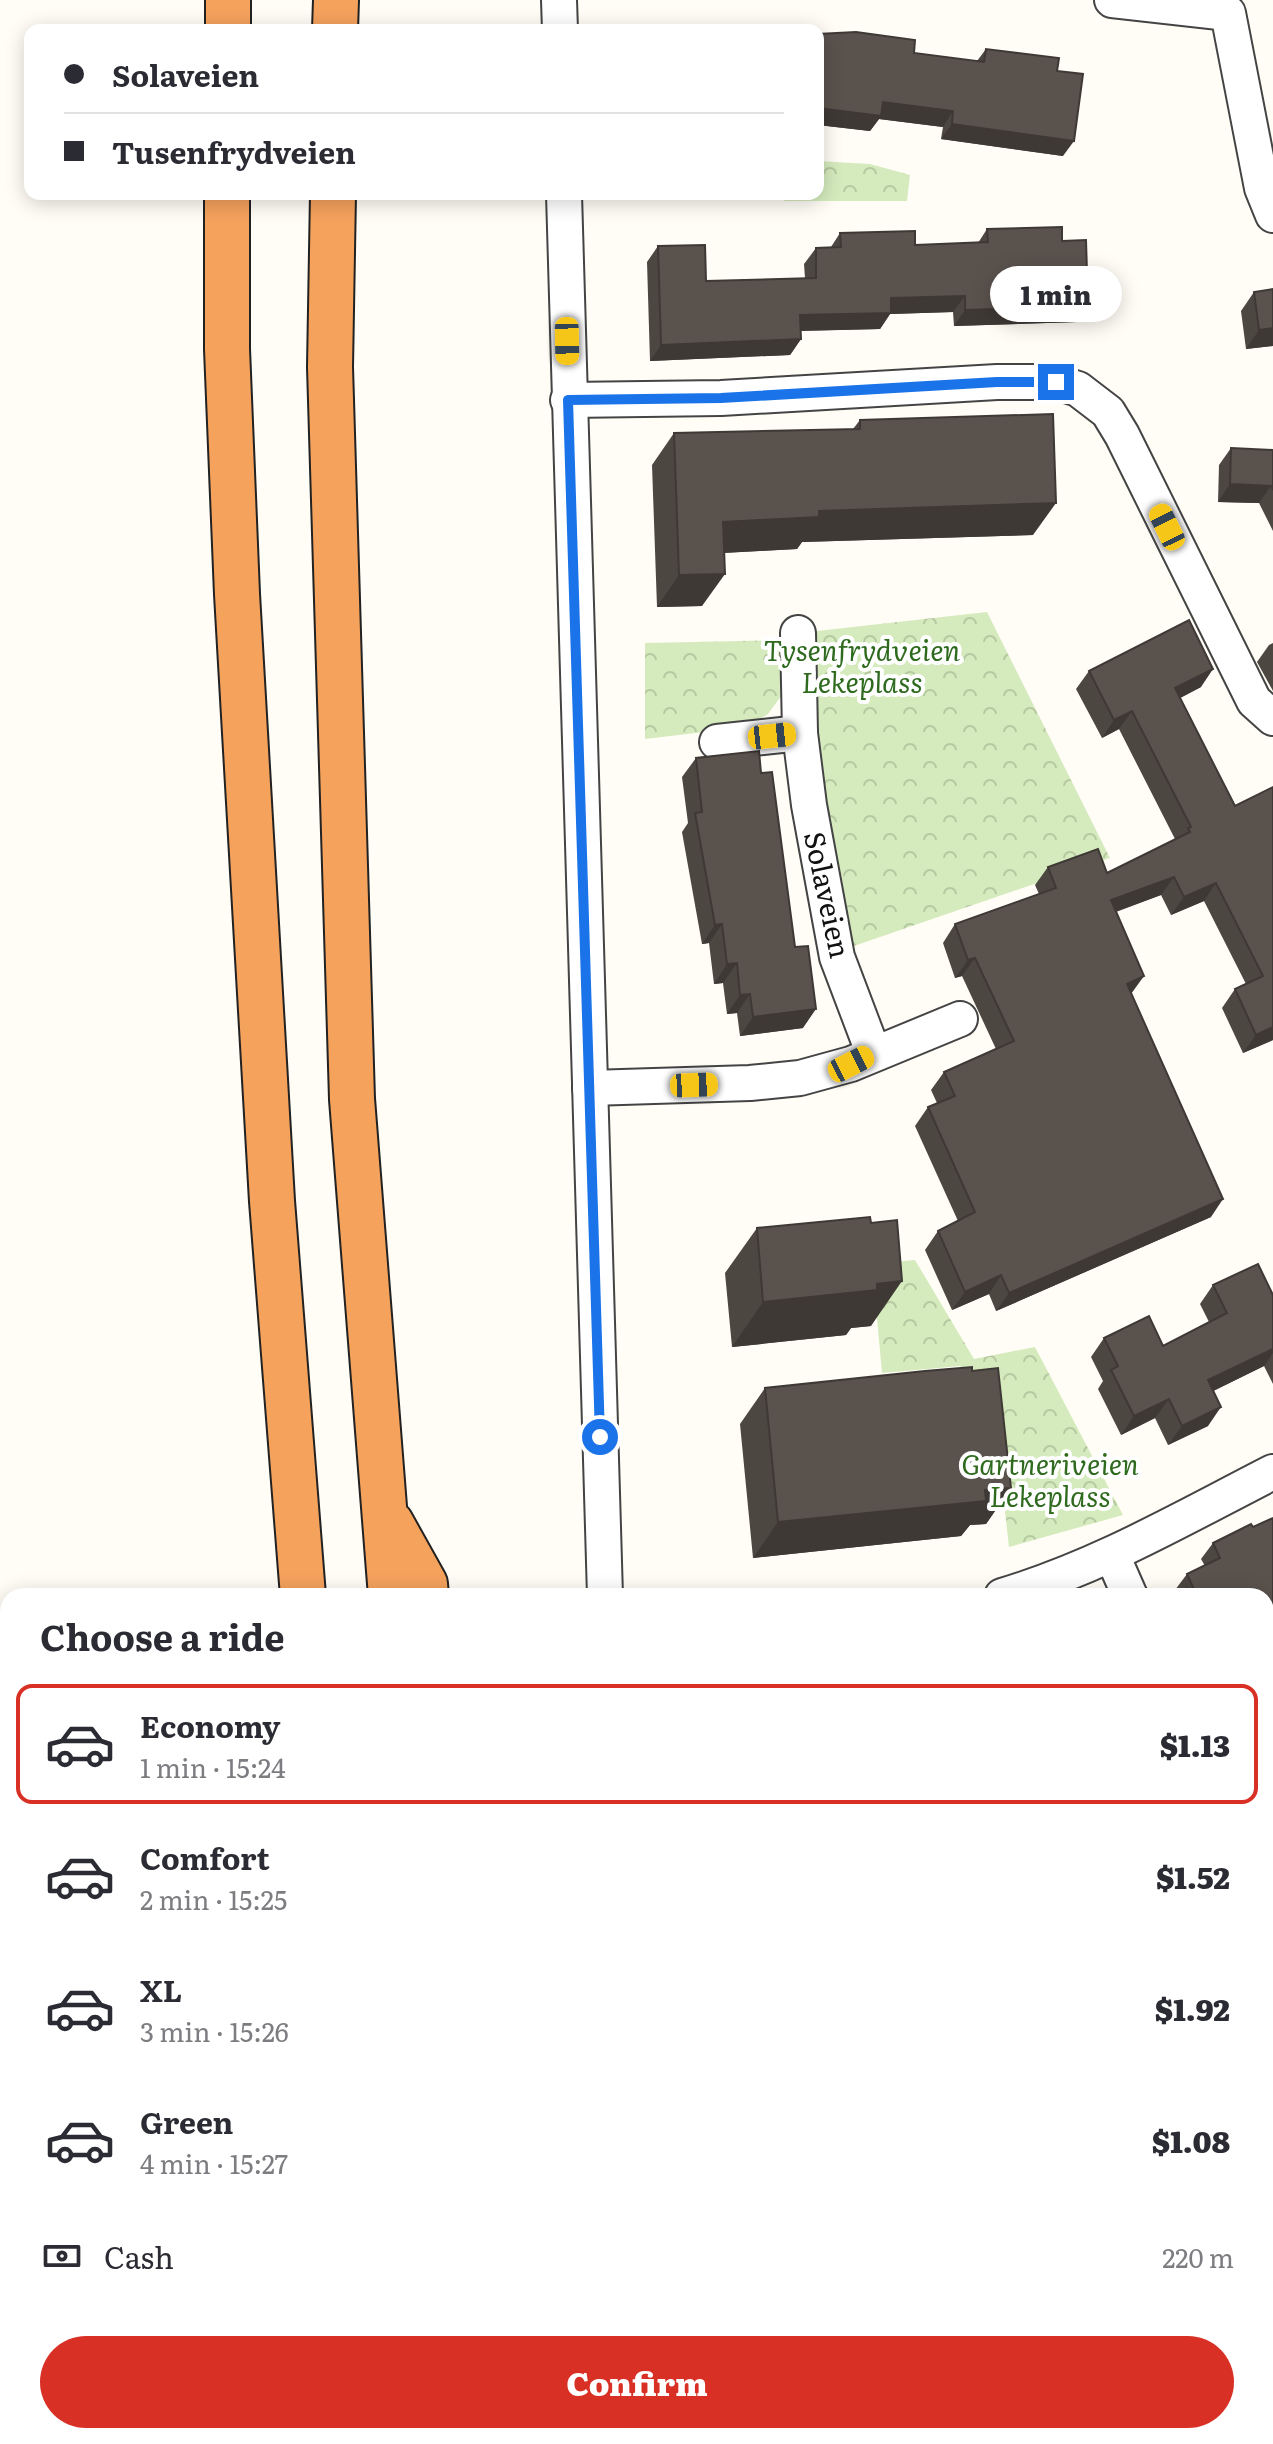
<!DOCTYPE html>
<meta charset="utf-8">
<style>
body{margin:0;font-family:Literata,serif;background:#f7f7f7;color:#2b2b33;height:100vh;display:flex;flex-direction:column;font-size:30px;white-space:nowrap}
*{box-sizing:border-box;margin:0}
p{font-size:26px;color:#7c7c81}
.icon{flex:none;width:44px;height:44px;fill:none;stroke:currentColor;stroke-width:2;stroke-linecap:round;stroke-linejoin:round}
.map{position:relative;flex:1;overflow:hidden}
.panel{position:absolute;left:0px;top:1588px;width:1274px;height:856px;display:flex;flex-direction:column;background:#fff;border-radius:24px 24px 0 0;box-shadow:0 4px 20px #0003}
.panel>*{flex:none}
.top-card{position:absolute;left:24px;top:24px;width:800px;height:176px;border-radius:16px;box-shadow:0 4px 20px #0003;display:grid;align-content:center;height:176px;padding:0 40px;background:#fff}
.end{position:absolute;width:36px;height:36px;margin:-18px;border:10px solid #1a73e8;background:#fff;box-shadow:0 0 0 4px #fff}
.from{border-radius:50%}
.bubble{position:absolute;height:56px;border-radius:28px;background:#fff;box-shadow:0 4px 20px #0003;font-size:26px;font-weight:800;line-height:56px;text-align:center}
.car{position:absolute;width:24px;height:48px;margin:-24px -12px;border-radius:10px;box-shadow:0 0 6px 2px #0007;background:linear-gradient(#f5c518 24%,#345 0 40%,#f5c518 0 76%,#345 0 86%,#f5c518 0)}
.top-card b{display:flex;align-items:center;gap:28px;height:76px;font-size:30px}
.top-card b+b{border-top:2px solid #e1e1e2}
.top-card i{width:20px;height:20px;background:#2b2b33}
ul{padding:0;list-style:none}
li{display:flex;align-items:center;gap:24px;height:120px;margin:0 16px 12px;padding:0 24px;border:4px solid transparent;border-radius:16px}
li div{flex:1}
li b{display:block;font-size:30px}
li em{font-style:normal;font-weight:800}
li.current{border-color:#d93025}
li>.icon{width:72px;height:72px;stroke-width:1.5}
h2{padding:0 40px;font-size:36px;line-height:96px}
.pay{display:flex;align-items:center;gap:20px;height:88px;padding:0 40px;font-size:30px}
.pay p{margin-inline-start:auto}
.action{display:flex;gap:16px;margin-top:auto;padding:16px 40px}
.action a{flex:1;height:92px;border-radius:48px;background:#d93025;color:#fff;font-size:32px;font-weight:800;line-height:92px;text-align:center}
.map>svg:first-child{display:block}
</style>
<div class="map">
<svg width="1273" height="2444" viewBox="0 0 1273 2444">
<defs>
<pattern id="park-crowns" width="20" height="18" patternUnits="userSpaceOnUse" patternTransform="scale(2)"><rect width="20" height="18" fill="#d5ebbd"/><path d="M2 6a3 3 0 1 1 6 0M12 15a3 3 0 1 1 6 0" fill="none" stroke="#b6c8a1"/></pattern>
</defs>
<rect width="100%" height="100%" fill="#fffdf5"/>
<g fill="url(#park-crowns)">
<path d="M818,161L870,164L910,175L907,201H784V194H818Z"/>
<path d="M987,612L1110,858L851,947L802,736L808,632Z"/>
<path d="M789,640L790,684L768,714L746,727L645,739V643Z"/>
<path d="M915,1260L974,1359L1035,1347L1123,1515L1009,1547L1003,1494L980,1379L960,1366L882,1373L872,1264Z"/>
</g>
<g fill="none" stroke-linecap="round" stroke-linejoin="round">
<g stroke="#444" stroke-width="38">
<g id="minor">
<path d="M559,0L560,30"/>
<path d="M1112,0L1228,13L1262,188L1273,215"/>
<path d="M564,194L605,1596"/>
<path d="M568,400L721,398L997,382H1056L1078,389L1108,412L1122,435L1254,701L1273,718"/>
<path d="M798,633L800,733L809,805L837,957L873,1052"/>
<path d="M717,742L800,733"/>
<path d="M590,1088L750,1083L800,1078L851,1064L960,1019"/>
<path d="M1112,1555L1130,1596"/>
<path d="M1002,1596C1099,1567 1183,1518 1273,1472"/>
<path d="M903,2436L910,2444"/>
</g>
</g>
<g stroke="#222" stroke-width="48">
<g id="motorway">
<path d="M228,30V0"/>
<path d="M335,30L336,0"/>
<path d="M227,194V349L237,594L272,1201L303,1596"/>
<path d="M333,194L330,367L352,1099L391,1596"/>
<path d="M391,1523L425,1584L426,1596"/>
<path d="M340,2436V2444"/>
<path d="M387,2436L388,2444"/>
<path d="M480,2436L481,2444"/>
<path d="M699,2436L705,2444"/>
</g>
</g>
<use href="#minor" stroke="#fff" stroke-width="34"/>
<use href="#motorway" stroke="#f5a25d" stroke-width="44"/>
</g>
<g fill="#4d4742">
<path d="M818,34L914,53L977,61L986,49L1057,71L1063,156L941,139L943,127L879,119L870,131L818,125Z"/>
<path d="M987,229L1062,241L1088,306L1077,322L954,326L953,312L890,314L880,329L801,331V339L790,355L650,361L647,262L658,246L706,281L805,278L804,264L816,248L831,247L840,233L915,245L978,243Z"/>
<path d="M1273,289V346L1246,349L1241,311L1254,292Z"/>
<path d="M860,420L1033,535L802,542L797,549L724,553L702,606L657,607L652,465L674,433L853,429Z"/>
<path d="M1231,448L1273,450V531L1259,503L1218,502L1219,465Z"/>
<path d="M1273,643V691L1257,662L1269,645Z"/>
<path d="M1089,671L1201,687L1180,698L1235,806L1273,787V1040L1243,1053L1222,1008L1235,989L1246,984L1204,901L1171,915L1161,895L1116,912L1131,994L1211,1217L996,1311L989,1294L952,1310L925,1250L938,1231L958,1221L915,1126L928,1107L937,1103L931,1090L944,1072L996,1049L962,976L955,978L943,943L955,924L1039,894L1035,885L1048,867L1107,873L1175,839L1119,729L1102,738L1076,689Z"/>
<path d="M696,758L761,773L803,1028L740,1036L737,1013L727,1014L723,983L714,984L709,943L702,944L682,832L688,823L682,777Z"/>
<path d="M757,1228L871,1326L851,1328L846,1335L732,1347L725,1273Z"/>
<path d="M1213,1285L1273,1295V1384L1264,1366L1213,1391L1208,1426L1168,1445L1155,1418L1121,1435L1098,1389L1103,1381L1091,1357L1104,1338L1163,1346L1209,1322L1200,1304Z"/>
<path d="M972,1371L1011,1488L986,1524L970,1525L961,1536L753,1558L740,1424L765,1388Z"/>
<path d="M1213,1543L1266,1596H1178L1175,1590L1187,1574L1205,1566L1201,1559Z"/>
<path d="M1273,2238V2263L1266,2261Z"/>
</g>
<g fill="#3f3936">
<path d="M883,102L953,111L943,127L879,119L870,131L818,125V108Z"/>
<path d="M952,124L1074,141L1063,156L941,139Z"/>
<path d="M965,296L953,312L890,314L880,329L789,331L800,315L891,298Z"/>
<path d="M1088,306L1077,322L954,326L965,310Z"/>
<path d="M1273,328V346L1246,349L1259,330Z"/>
<path d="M801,339L790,355L650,361L661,345Z"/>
<path d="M1230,484L1271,486L1259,503L1218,502Z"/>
<path d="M1056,503L1033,535L802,542L797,549L700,554L723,522L819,511Z"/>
<path d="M725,574L702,606L657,607L679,575Z"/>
<path d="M1213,669L1201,687L1163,707L1175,688Z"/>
<path d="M1132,711L1119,729L1102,738L1114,720Z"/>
<path d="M1174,877L1161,895L1098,918L1111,900Z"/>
<path d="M1216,883L1204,901L1171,915L1184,897Z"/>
<path d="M722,924L709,943L702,944L715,925Z"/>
<path d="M975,958L962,976L955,978L968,960Z"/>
<path d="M737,963L723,983L714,984L727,964Z"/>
<path d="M1144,976L1131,994L1127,984Z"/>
<path d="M750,994L737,1013L727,1014L740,995Z"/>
<path d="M816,1009L803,1028L740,1036L753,1017Z"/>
<path d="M1273,1027V1040L1243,1053L1256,1035Z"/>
<path d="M1223,1199L1211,1217L996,1311L1009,1293Z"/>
<path d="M1001,1275L989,1294L952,1310L965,1292Z"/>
<path d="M902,1281L871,1326L851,1328L846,1335L732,1347L763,1302L877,1284Z"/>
<path d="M1273,1349V1353L1264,1366L1195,1400L1208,1380Z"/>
<path d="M1169,1399L1155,1418L1121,1435L1134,1416Z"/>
<path d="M1221,1407L1208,1426L1168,1445L1182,1426Z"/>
<path d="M1011,1488L986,1524L970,1525L961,1536L753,1558L778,1522L985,1490Z"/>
<path d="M1273,1632V1643L1266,1646V1636Z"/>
<path d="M1273,2251V2263L1266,2261Z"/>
</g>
<g fill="#5a524d" stroke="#3f3936" stroke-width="2">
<path d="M699,27V30H652V29Z"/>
<path d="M856,32L915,40L914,53L984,62L986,49L1059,58L1057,71L1083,74L1074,141L952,124L953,111L883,102L881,116L818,108V34Z"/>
<path d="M1062,227V241L1086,240L1088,306L965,310V296L891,298V313L800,315L801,339L661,345L658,246L705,245L706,281L816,278V248L841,247L840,233L915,231V245L988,242L987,229Z"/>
<path d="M1273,289V328L1259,330L1254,292Z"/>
<path d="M1053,414L1056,503L819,511V517L723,522L725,574L679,575L674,433L860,429V420Z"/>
<path d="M1231,448L1273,450V490L1271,486L1230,484Z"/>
<path d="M1189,620L1213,669L1175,688L1235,806L1273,787V1027L1256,1035L1235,989L1263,976L1216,883L1184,897L1174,877L1111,900L1144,976L1127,984L1223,1199L1009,1293L1001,1275L965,1292L938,1231L975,1212L928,1107L955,1096L944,1072L1014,1041L975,958L968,960L955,924L1056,888L1048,867L1098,849L1107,873L1190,832L1188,828L1191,827L1132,711L1114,720L1089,671Z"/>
<path d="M759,751L761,773L772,772L795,947L808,946L816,1009L753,1017L750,994L740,995L737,963L727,964L722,924L715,925L695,813L702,812L696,758Z"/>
<path d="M870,1217L871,1223L897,1220L902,1281L877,1284V1290L763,1302L757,1228Z"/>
<path d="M1258,1264L1273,1295V1349L1208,1380L1221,1407L1182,1426L1169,1399L1134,1416L1111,1370L1118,1366L1104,1338L1149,1316L1163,1346L1227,1313L1213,1285Z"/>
<path d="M972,1367V1371L998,1368L1011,1488L985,1490L986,1501L778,1522L765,1388L925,1371Z"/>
<path d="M1273,1518V1632L1266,1636V1596H1197L1187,1574L1220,1558L1213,1543L1251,1524L1253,1527Z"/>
<path d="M1266,1692L1273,1694V1824L1266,1848Z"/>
</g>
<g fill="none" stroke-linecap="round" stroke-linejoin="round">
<path stroke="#1a73e8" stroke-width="10" d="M600,1437L568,400L721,398L997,382H1056"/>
</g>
<g text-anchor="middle" stroke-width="8" stroke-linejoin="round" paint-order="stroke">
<g font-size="28" font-style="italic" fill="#2f6b1f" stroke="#fff">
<text x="862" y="661">Tysenfrydveien<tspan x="862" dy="32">Lekeplass</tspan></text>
<text x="1050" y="1475">Gartneriveien<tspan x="1050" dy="32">Lekeplass</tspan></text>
</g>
<g font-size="28" fill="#111" stroke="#fff">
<text transform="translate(827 895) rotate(78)" y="10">Solaveien</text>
</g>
</g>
</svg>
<i class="end from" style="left:600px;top:1437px"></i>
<i class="end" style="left:1056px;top:382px"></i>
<div class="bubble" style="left:990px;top:266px;width:132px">1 min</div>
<i class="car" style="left:567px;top:341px;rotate:179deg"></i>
<i class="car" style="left:1167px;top:527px;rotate:334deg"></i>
<i class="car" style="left:772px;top:736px;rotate:84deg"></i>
<i class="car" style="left:851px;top:1064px;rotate:63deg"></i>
<i class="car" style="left:694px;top:1085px;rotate:88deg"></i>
<div class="top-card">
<b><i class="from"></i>Solaveien</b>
<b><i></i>Tusenfrydveien</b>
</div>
<section class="panel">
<h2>Choose a ride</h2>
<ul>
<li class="current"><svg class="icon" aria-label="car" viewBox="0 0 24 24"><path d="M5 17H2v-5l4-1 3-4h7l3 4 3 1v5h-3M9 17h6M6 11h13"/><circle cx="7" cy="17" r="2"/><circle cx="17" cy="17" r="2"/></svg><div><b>Economy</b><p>1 min · 15:24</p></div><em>$1.13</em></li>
<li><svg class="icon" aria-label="car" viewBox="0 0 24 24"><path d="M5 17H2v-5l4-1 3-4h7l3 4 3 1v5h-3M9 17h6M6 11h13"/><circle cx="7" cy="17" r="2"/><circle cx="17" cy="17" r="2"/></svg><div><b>Comfort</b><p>2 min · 15:25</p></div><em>$1.52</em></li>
<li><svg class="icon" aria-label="car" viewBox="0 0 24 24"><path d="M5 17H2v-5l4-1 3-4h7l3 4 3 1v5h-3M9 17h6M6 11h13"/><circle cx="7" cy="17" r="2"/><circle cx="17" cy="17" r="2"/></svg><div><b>XL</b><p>3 min · 15:26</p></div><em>$1.92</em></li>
<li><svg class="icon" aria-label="car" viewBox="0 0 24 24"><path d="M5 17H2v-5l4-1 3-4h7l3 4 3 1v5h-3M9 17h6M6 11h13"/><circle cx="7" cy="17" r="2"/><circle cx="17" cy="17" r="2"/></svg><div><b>Green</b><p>4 min · 15:27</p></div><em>$1.08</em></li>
</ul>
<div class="pay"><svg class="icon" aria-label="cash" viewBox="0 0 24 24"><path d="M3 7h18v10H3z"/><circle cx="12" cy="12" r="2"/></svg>Cash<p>220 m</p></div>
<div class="action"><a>Confirm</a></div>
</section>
</div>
